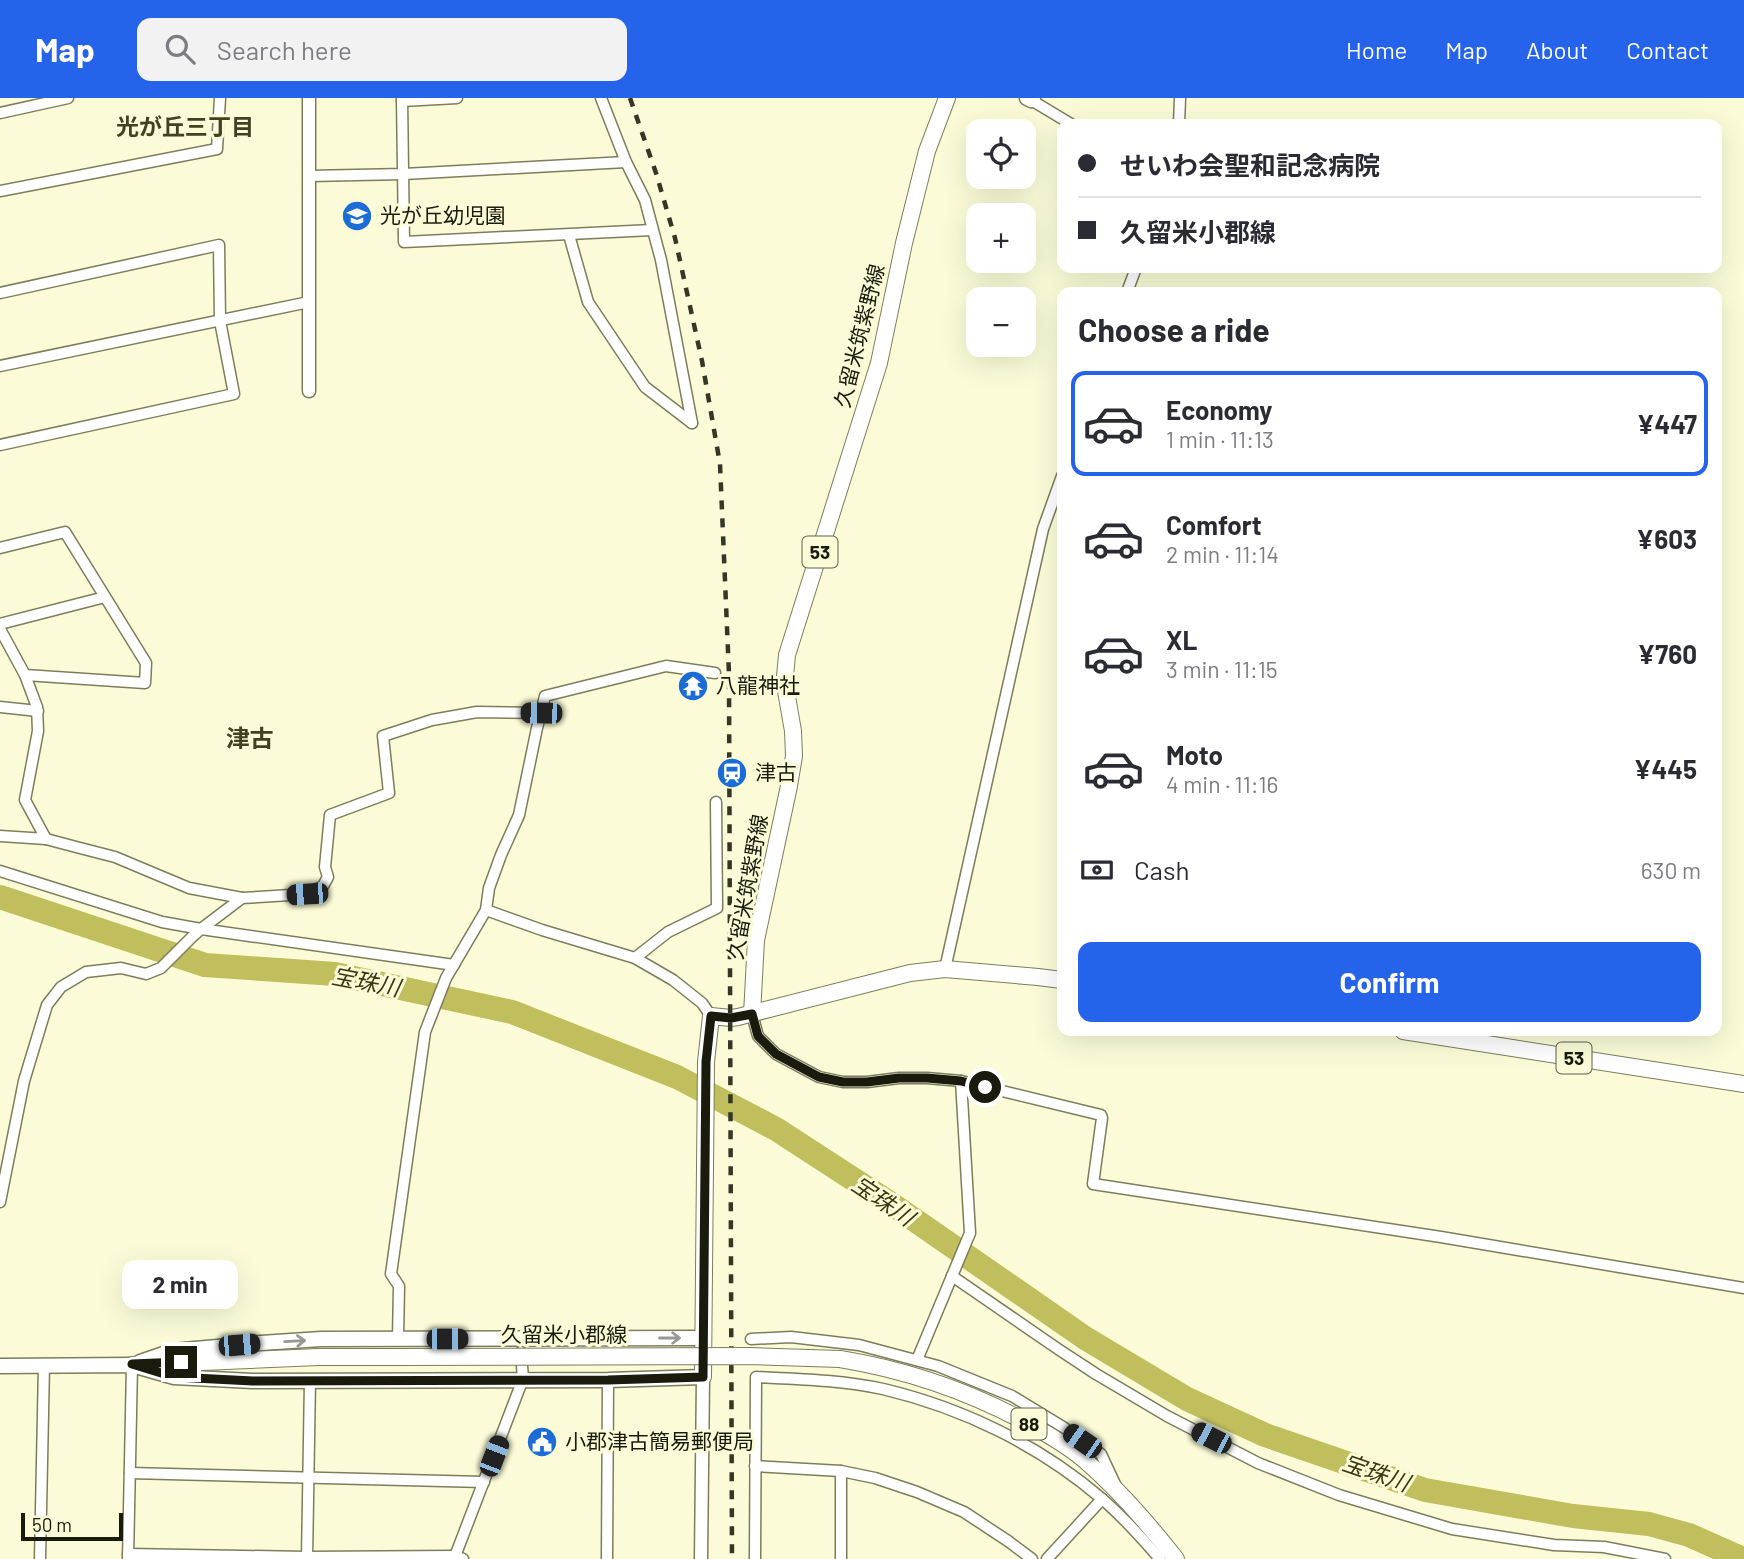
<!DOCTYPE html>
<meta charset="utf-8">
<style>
body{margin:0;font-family:Barlow,"Noto Sans JP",sans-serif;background:#f2f2f3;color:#2b2b33;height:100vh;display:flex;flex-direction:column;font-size:26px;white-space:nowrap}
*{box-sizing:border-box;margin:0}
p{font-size:23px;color:#7c7c81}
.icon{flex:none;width:38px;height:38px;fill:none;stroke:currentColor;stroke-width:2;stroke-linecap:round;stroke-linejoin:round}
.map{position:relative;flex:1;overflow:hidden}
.side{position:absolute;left:1057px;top:189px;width:665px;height:749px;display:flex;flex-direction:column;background:#fff;border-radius:14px;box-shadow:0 7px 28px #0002}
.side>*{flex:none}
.hud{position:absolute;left:1057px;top:21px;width:665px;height:154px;border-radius:14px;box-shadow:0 7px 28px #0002;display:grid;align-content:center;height:154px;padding:0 21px;background:#fff}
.controls{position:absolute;left:966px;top:21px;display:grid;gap:14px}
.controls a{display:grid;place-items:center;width:70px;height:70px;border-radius:14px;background:#fff;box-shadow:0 7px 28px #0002;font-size:35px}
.scale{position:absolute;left:21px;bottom:18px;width:102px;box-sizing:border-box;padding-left:7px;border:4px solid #1a1a0d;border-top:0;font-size:19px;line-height:24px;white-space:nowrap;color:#1a1a0d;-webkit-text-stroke:5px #fbfcd7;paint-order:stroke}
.end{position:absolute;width:32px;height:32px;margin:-16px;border:9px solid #1a1a0d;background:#fff;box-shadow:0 0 0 4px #fff}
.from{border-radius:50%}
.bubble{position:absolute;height:49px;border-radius:14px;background:#fff;box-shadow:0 7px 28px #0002;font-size:23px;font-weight:700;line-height:49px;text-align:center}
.car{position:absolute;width:21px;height:42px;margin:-21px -10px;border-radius:9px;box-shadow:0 0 5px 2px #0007;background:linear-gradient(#222 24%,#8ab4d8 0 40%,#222 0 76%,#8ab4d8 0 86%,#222 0)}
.hud b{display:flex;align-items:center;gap:24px;height:66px;font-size:26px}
.hud b+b{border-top:2px solid #e1e1e2}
.hud i{width:18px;height:18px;background:#2b2b33}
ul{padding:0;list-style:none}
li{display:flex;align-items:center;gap:21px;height:105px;margin:0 14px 10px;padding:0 7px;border:4px solid transparent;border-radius:14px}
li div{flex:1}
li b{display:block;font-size:26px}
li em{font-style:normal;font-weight:700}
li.current{border-color:#2563eb}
li>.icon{width:63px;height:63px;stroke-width:1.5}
h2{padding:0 21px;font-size:32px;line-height:84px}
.pay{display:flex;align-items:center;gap:18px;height:77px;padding:0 21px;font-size:26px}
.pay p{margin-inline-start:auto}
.cta{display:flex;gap:14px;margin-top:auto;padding:14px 21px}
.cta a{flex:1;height:80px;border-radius:14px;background:#2563eb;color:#fff;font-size:28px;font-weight:700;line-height:80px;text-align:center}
header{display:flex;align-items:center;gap:42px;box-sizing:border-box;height:98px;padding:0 35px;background:#2563eb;color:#fff}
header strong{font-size:33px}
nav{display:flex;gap:38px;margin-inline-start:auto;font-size:24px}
.search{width:490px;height:63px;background:#f2f2f3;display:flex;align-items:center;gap:18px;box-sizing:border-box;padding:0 24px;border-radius:14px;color:#7c7c81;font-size:26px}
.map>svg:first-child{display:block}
</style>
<header>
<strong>Map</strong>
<div class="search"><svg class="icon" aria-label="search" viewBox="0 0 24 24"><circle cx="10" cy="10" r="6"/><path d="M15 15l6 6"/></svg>Search here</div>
<nav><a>Home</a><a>Map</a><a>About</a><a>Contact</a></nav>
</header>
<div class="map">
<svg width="1744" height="1461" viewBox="0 0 1744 1461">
<rect width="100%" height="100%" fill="#fbfcd7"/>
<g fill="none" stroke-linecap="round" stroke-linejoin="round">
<path stroke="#c1be5d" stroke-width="24" d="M0,799L205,867L335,876L512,914L677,979L776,1031L893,1107L1085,1240L1187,1301L1265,1337L1425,1392L1573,1418L1649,1426L1689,1437L1743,1461"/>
<g stroke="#7d7d5c" stroke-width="13">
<g id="minor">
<path d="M402,0L404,144L652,132"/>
<path d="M601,0L626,64L645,102L661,162L692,325"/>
<path d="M1031,2L1071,26"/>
<path d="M402,3L457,0"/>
<path d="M0,15L68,0"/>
<path d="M1179,26L1180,0"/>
<path d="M309,78L404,76L626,64"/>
<path d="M0,93L217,51L220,0"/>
<path d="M569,137L588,204L645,289L692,325"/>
<path d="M1127,194L1136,170"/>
<path d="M0,195L219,147L220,223L234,296L0,347"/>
<path d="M0,268L309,204"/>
<path d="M0,450L65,434L146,565L145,585L25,577"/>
<path d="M0,526L105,499"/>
<path d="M0,531L25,577L37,609L38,633L25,702L46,741"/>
<path d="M0,609L38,613"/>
<path d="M0,738L46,741L80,750L115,759L189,790L242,800"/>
<path d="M0,773L162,824L201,831L242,800L307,796L323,788L328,779L325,769L330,717L389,695L383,638L432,622L477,614L541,615"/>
<path d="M486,812L542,832L635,860L673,882L702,905L711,918"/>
<path d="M635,860L668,834L717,810L716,704"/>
<path d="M945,871L1043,431L1062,378"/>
<path d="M752,916L758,938L776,956L819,979L843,984H867L899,980H927L961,983L1101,1017L1102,1020L1093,1086L1441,1139L1744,1190"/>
<path d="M0,1104L24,983L47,907L61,889L86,874L121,870L146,876L161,870L192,839L201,831L454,867"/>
<path d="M952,1178L1058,1251L1096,1276L1167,1318L1258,1365L1339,1397L1452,1431L1554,1447L1604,1449L1665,1461"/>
<path d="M398,1241L399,1188L391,1176L425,934L446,880L486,812L489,790L501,757L519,717L537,630L545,598L666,568L715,575"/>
<path d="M751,1241L791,1239L859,1247L938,1268L1012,1298L1063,1329L1101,1356L1115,1386"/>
<path d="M917,1262L970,1135L961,983"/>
<path d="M755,1368L841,1373L875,1380L917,1394L964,1414L1008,1443L1032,1461"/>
<path d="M130,1375L484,1384"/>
<path d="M128,1456L307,1459L455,1458L463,1461"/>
<path d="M40,1461L44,1267"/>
<path d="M128,1461L132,1267"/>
<path d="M307,1461L310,1282"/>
<path d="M454,1461L523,1281L521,1254"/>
<path d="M607,1461L608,1282"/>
<path d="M755,1461L756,1279C798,1281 842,1282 883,1291C963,1310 1039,1347 1101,1400C1122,1418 1142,1440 1160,1461"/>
<path d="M841,1461V1373"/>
<path d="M1047,1461L1102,1401"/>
</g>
</g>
<g stroke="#7d7d5c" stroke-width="15">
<g id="tertiary">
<path d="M309,293V0"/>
<path d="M701,1461L703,1279"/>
</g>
</g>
<g stroke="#7d7d5c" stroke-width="17">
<g id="secondary">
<path d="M1027,0L1031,2L1033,0"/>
<path d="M140,1264L172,1253L261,1245L321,1241L702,1240"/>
<path d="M0,1268L132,1267L174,1279L252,1283L608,1282L703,1279"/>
</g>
</g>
<g stroke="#7d7d5c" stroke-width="18">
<g id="primary">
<path d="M752,916L756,842L789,688L794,658L793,633L786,593L785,578L787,557L879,265L904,145L927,53L947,0"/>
<path d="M1403,933L1744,986"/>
<path d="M840,1261C908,1272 971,1294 1031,1327C1051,1338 1072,1350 1089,1366C1121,1394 1150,1428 1176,1461"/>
<path d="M132,1267L319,1259H393"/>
<path d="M703,1279L706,964L711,918L731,920L738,919L910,875L945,871L1038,879L1062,882"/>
</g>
</g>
<use href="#minor" stroke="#fff" stroke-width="10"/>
<use href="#tertiary" stroke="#fff" stroke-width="12"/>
<use href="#secondary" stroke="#fff" stroke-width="14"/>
<use href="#primary" stroke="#fff" stroke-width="16"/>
<path stroke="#363626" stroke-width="4.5" stroke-dasharray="9 9" stroke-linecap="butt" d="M630,0L656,75L675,140L702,263L720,366L729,576L732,1461"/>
<g stroke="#7d7d5c" stroke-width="18" stroke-linecap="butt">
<path id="primary-bridge" d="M393,1259L750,1258L840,1261"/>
</g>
<use href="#primary-bridge" stroke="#fff" stroke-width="16"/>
</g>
<defs><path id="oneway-shaft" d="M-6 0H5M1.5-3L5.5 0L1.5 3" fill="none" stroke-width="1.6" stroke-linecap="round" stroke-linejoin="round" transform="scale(1.75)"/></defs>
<g stroke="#989892">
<use href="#oneway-shaft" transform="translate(670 1240)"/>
<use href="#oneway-shaft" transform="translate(295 1243) rotate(-3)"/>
</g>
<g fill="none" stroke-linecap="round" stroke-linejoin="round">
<path stroke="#1a1a0d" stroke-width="9" d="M181,1264L132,1266L174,1279L253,1283L608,1282L703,1279L706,964L711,918L731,920L752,916L758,938L776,956L819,979L843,984H867L899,980H927L961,983L985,989"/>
</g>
<defs>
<g id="school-disc" transform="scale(1.575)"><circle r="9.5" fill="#1b6cd6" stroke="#fbfcd7"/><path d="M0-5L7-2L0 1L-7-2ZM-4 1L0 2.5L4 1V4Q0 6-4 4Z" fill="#fff"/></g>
<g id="temple-disc" transform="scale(1.575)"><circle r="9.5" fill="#1b6cd6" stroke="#fbfcd7"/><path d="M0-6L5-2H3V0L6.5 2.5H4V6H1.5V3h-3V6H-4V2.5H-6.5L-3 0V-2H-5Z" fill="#fff"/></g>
<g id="station-disc" transform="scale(1.575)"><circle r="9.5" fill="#1b6cd6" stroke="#fbfcd7"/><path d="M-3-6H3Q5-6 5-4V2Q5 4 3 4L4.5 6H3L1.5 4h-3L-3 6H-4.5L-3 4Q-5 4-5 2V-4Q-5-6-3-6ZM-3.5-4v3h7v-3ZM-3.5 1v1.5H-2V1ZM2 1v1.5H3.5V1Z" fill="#fff"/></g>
<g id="civic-disc" transform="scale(1.575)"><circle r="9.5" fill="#1b6cd6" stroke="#fbfcd7"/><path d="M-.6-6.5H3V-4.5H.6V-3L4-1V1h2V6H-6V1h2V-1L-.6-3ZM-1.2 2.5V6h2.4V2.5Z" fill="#fff"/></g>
</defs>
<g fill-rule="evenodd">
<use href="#school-disc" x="357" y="118"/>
<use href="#temple-disc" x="693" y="588"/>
<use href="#station-disc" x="732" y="675"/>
<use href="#civic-disc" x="542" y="1344"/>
</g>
<g text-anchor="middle" stroke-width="6" stroke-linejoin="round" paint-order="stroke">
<g fill="#fbfcd7" stroke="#5e5e4a" stroke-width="2">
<rect x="802.5" y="438.5" width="35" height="31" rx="5"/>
<rect x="1556.5" y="944.5" width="35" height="31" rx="5"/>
<rect x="1011.5" y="1310.5" width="35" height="31" rx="5"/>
</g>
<g font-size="19" font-weight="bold" fill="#1a1a0d">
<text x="820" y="461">53</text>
<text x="1574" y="967">53</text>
<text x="1029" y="1333">88</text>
</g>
<g font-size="21" fill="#1a1a0d" stroke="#fbfcd7" text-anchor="start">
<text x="380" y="125">光が丘幼児園</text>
<text x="716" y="595">八龍神社</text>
<text x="755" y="682">津古</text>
<text x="565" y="1351">小郡津古簡易郵便局</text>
</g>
<g font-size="21" fill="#1a1a0d" stroke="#fbfcd7">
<text transform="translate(860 238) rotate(-76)" y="7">久留米筑紫野線</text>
<text transform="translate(748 789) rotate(-80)" y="7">久留米筑紫野線</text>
<text x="564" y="1244">久留米小郡線</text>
</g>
<g font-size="23" font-weight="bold" fill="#424122" stroke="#fbfcd7">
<text x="185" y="37">光が丘三丁目</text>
</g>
<g font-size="23" font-style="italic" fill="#3a390f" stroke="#fbfcd7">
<text transform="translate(366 884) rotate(11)" y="8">宝珠川</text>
<text transform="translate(883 1103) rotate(34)" y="8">宝珠川</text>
<text transform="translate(1376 1375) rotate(19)" y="8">宝珠川</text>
</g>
<g font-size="24" font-weight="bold" fill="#424122" stroke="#fbfcd7">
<text x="250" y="649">津古</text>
</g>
</g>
</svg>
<div class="controls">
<a><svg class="icon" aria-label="locate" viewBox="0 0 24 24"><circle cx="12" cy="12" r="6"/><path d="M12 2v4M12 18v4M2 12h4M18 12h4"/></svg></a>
<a>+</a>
<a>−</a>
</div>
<div class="scale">50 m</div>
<i class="end from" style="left:985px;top:989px"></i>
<i class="end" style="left:181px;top:1264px"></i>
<div class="bubble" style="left:122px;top:1162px;width:116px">2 min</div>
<i class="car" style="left:541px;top:615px;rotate:271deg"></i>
<i class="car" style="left:307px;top:796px;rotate:266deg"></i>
<i class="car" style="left:447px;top:1241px;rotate:90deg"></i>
<i class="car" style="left:239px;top:1247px;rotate:85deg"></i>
<i class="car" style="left:1211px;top:1340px;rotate:297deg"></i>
<i class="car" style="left:1082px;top:1343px;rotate:305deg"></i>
<i class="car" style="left:494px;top:1358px;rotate:21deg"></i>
<div class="hud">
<b><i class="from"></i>せいわ会聖和記念病院</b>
<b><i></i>久留米小郡線</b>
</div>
<section class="side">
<h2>Choose a ride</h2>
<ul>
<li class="current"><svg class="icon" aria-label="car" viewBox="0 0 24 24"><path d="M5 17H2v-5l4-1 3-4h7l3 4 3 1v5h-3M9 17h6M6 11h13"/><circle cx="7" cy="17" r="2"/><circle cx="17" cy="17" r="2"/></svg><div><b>Economy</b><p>1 min · 11:13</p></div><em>¥447</em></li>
<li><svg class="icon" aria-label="car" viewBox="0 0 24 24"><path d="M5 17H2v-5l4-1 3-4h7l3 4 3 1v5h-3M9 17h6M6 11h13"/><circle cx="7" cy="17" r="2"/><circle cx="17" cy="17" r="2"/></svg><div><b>Comfort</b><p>2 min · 11:14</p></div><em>¥603</em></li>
<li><svg class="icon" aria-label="car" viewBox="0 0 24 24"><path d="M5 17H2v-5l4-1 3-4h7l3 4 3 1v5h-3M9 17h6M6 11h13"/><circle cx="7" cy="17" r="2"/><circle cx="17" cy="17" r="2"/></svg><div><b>XL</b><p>3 min · 11:15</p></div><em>¥760</em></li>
<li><svg class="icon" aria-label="car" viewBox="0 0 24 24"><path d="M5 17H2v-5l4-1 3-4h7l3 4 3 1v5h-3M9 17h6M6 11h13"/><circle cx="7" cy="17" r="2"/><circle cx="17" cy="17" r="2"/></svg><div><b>Moto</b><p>4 min · 11:16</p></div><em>¥445</em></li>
</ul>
<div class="pay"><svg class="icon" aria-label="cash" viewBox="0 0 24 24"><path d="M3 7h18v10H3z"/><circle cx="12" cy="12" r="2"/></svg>Cash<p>630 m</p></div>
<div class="cta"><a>Confirm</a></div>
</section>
</div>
